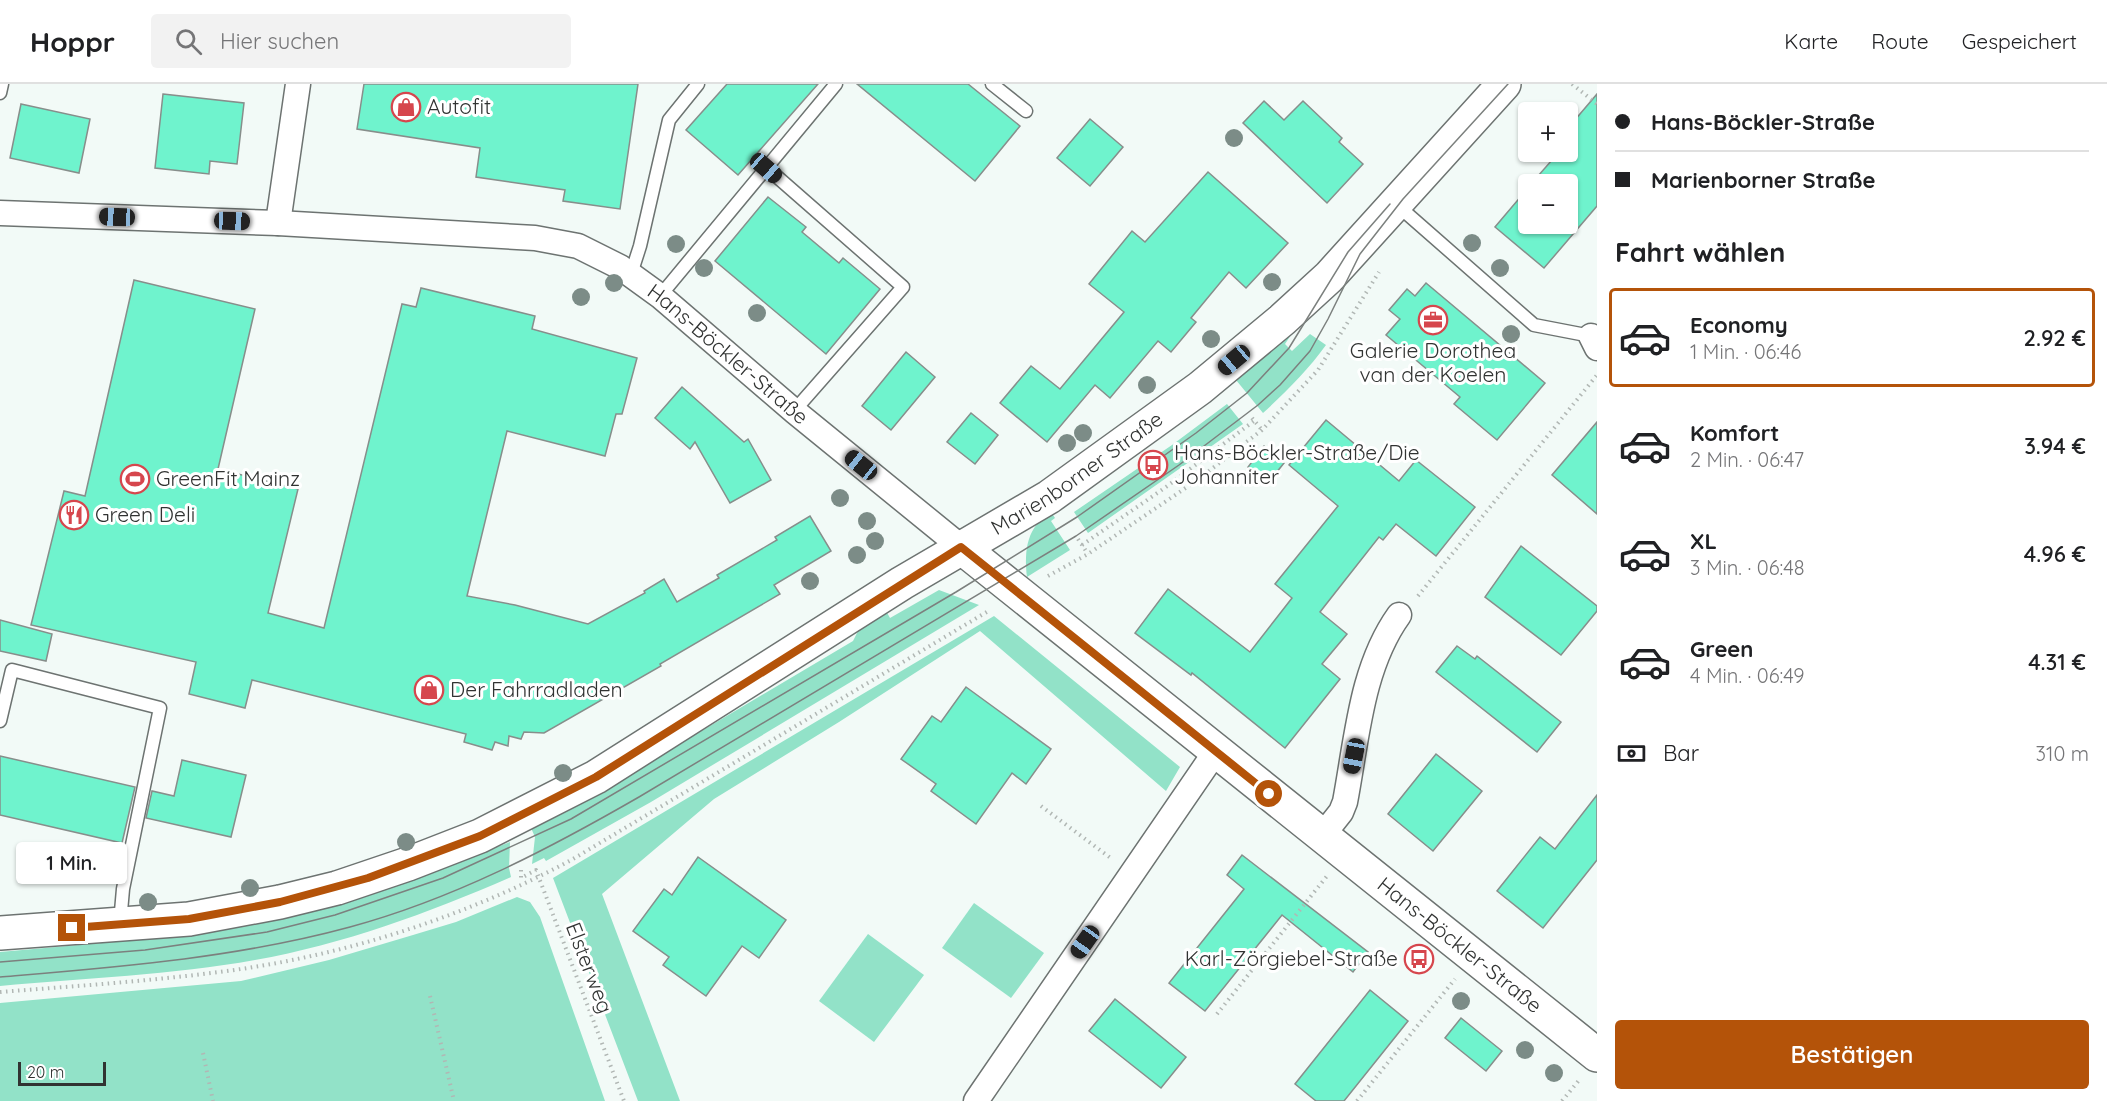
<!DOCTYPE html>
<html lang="de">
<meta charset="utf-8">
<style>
body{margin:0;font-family:Quicksand,sans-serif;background:#f2f2f2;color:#202124;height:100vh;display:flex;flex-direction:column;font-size:22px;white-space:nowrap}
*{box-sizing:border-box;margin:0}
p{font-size:20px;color:#757577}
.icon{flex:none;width:33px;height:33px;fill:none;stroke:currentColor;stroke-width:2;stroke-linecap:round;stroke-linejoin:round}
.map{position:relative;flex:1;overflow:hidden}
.panel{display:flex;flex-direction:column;background:#fff;width:510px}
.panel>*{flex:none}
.guide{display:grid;align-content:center;height:132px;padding:0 18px;background:#fff}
.controls{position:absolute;left:1518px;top:18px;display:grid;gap:12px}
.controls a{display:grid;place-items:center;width:60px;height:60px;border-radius:6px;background:#fff;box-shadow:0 2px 4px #0004;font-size:30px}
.scale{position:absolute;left:18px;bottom:15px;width:88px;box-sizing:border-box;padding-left:6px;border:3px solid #313332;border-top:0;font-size:16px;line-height:21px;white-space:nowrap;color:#313332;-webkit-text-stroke:4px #fff;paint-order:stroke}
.end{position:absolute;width:27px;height:27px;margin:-14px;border:8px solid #b45309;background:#fff;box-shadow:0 0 0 3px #fff}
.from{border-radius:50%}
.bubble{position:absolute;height:42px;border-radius:6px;background:#fff;box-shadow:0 2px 4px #0004;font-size:20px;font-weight:600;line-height:42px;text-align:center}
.car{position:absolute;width:18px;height:36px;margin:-18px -9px;border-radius:8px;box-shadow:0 0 4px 2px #0007;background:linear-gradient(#222 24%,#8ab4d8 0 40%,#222 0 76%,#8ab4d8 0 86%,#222 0)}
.guide b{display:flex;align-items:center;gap:21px;height:57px;font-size:22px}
.guide b+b{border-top:2px solid #e0e0e0}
.guide i{width:15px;height:15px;background:#202124}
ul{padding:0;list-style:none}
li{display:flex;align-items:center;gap:18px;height:99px;margin:0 12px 9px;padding:0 6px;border:3px solid transparent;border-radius:6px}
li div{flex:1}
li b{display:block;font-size:22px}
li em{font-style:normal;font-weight:600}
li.current{border-color:#b45309}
li>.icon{width:54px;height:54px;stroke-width:1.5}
h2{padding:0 18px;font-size:27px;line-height:72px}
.pay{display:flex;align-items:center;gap:15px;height:66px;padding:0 18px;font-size:22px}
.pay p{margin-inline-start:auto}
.primary-button{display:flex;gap:12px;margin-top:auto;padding:12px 18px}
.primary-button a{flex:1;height:69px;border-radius:6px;background:#b45309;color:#fff;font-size:24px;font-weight:600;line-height:69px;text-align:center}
header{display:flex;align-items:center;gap:36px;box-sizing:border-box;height:84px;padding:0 30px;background:#fff;border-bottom:2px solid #e0e0e0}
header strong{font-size:28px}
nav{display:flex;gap:33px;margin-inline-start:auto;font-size:21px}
.search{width:420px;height:54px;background:#f2f2f2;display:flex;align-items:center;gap:15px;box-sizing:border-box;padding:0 21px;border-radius:6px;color:#757577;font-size:22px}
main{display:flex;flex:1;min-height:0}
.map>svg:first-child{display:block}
</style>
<header>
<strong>Hoppr</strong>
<div class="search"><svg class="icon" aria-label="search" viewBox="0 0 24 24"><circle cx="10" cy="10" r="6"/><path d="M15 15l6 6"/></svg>Hier suchen</div>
<nav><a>Karte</a><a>Route</a><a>Gespeichert</a></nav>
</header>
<main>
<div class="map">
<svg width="1597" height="1017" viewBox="0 0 1597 1017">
<rect width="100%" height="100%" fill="#f2faf7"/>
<g fill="#92e2c8">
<path d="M1295,245L1285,260L1292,267L1310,250L1326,261C1308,286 1286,308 1263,329L1236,296Z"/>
<path d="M1227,320L1243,340L1088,449L1074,428L1172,361Z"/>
<path d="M1051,428L1055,434L1051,437L1070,466L1027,493C1024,465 1027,443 1051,428Z"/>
<path d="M939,506L979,521L651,718L546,777L544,774L532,780L535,753L531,744L582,718L853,557L863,537L885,525L890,534Z"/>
<path d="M994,532L1180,683L1166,707L980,547L839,638L714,715L602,810L680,1017H638L553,794Z"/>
<path d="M492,753L497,763L510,758L509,784L511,793C428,829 344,860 255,876C173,891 83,894 0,902V868L191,851L329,822L389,805L472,773Z"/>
<path d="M517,813L530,818L540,833L605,1017H0V919L241,897L329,876L413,851L456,838Z"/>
<path d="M974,819L1044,869L1011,914L942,864Z"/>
<path d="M868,850L924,891L874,958L819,917Z"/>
</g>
<g fill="#6ff3cd" stroke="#878e8b" stroke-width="1.5">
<path d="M364,0H638L620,125L563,117L565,106L476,93L480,64L357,45Z"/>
<path d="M727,0H818L738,91L686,46Z"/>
<path d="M857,0H968L1020,42L975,97Z"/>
<path d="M163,10L244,19L237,80L210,77L209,90L155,84Z"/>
<path d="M1597,10V122L1544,184L1495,143L1528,104V140H1568V100H1531L1559,68H1568V44Z"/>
<path d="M1264,17L1284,36L1303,17L1342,54L1339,58L1363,80L1327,119L1243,39Z"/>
<path d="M21,20L90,35L79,89L10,74Z"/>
<path d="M1090,35L1123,63L1090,102L1057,74Z"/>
<path d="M1208,88L1288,159L1246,204L1229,188L1191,234L1196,238L1171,268L1158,257L1110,314L1095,301L1047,358L1000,319L1031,282L1060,305L1124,228L1089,200L1132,147L1145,158Z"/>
<path d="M768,113L806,143L802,148L839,179L843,174L880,205L826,270L715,177Z"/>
<path d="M134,196L255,225L218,385L298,405L268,529L324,544L402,220L416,223L421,204L535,232L532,245L637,274L622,330H616L605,372L507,347L467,512L515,521L588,540L645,509L644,507L664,495L677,518L719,494L717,491L777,456L775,453L810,432L831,467L774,501L780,510L660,580L661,582L544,649L524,648L521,655L509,652L508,662L495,658L492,666L464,658L466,650L252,596L245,624L189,610L196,578L31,541L64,407L85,412Z"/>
<path d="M1426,199L1545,299L1497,356L1454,320L1460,313L1386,251L1400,235L1389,226L1407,205L1415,212Z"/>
<path d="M906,268L935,293L891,346L862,322Z"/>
<path d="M682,303L744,358L748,355L771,396L730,419L695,358L690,365L655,334Z"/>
<path d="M971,329L998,351L975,380L947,358Z"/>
<path d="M1326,336L1399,397L1416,376L1475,423L1436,472L1396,440L1383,456L1379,453L1320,528L1347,550L1322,580L1340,595L1285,664L1192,589L1191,591L1135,549L1168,505L1250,568L1292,514L1275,500L1338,422L1289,381Z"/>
<path d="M1597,338V430L1552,391Z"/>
<path d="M1264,362L1284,379L1268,399L1248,383Z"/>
<path d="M1521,462L1597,522V527L1561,571L1485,513Z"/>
<path d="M0,536L52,550L46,577L0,567Z"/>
<path d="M1457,562L1475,575L1477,572L1561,638L1537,668L1436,588Z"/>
<path d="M966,603L1051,665L1026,700L1012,689L976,740L931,707L936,700L901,675L932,632L941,638Z"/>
<path d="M1436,670L1482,707L1433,767L1388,730Z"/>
<path d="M0,672L135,703L122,759L0,731Z"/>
<path d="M182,676L246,691L231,753L146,734L152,707L174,712Z"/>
<path d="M1597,711V776L1543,844L1497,807L1540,753L1555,765Z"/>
<path d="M1242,771L1368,868L1353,888L1282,831L1205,927L1169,899L1244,805L1227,791Z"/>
<path d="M698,773L786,836L759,874L742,862L706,912L663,881L669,873L633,847L664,805L672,811Z"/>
<path d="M1370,906L1408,937L1344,1017H1316L1295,1000Z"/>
<path d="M1115,915L1186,973L1161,1004L1089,947Z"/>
<path d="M1461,934L1502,967L1486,987L1445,954Z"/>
</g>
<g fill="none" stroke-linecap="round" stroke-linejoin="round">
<g stroke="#6d7371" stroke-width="15">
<g id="lane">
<path d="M992,0L1026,27"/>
<path d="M0,9L2,0"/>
<path d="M767,84L903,203L794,327"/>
<path d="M1396,120L1534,241L1591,252"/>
<path d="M631,190L640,162L669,36L698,0"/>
<path d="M660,212L836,0"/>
<path d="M0,637L12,586L160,624L123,805L120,839"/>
</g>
</g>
<g stroke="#6d7371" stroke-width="27">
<g id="street">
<path id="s1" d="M0,129L278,139L535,154L578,162L620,183L660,212L794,327L961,463"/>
<path d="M278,139L298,0"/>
<path d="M1591,252L1597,264"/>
<path d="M1322,752L1341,728L1345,718C1357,655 1361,584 1399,531"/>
<path d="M976,1017L1216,667"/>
</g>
</g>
<g stroke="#6d7371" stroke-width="36">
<g id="secondary">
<path id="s2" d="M961,463L1597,971"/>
<path id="s3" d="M0,849L189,835L280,818L337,804L408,780L480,752L596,693L902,499L1049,413L1200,304L1282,236L1329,193L1504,0"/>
</g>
</g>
<g stroke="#b1b7b4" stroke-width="4" stroke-dasharray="1.5 4.5" stroke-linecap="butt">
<path d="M1572,0L1597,20"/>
<path d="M1252,334L1262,346"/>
<path d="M1078,455L1088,470"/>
<path d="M1082,461L1166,403L1254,337"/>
<path d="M1048,492L1088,470L1196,397L1262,346L1318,286L1379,188"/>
<path d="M1418,512L1597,291"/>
<path d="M1041,722L1112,775"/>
<path d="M521,786V794L536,786L624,1017"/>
<path d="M0,908C76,902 152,897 227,887C347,871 467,832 573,775L990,526"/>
<path d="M430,912L454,1017"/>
<path d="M1217,930L1327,792"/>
<path d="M203,969L213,1017"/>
<path d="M1357,1017L1455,895"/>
<path d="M1562,1017L1580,995"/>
</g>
<use href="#lane" stroke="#fff" stroke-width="12"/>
<use href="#street" stroke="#fff" stroke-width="24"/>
<use href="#secondary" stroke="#fff" stroke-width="33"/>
<g stroke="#7c807e" stroke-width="1.5">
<path d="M0,878L145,866L267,848L335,831L443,794L571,735L956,508L1077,433L1196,349L1247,309L1289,264L1348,168L1390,120"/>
<path d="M0,893C118,883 236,874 350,843C453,815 547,766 639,713L1076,452L1179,381L1258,321L1280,301L1310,267L1328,235L1360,170L1403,115L1508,0"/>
</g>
</g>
<g fill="#7c8c87">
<circle cx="1234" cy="54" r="9"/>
<circle cx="1472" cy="159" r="9"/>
<circle cx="676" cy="160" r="9"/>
<circle cx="704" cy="184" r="9"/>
<circle cx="1500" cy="184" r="9"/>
<circle cx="1272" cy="198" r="9"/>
<circle cx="614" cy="199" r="9"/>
<circle cx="581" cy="213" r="9"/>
<circle cx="757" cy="229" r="9"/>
<circle cx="1511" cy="250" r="9"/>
<circle cx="1211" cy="255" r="9"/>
<circle cx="1147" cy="301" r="9"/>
<circle cx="1083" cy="349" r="9"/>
<circle cx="1067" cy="359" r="9"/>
<circle cx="840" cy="414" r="9"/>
<circle cx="867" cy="437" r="9"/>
<circle cx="875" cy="457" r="9"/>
<circle cx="857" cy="471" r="9"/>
<circle cx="810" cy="497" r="9"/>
<circle cx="563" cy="689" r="9"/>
<circle cx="406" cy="758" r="9"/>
<circle cx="250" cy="804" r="9"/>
<circle cx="148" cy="818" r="9"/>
<circle cx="1461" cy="917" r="9"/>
<circle cx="1525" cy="966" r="9"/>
<circle cx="1554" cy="989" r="9"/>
</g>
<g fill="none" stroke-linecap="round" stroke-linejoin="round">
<path stroke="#b45309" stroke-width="8" d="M72,844L189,835L280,818L368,794L480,752L596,693L961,463L1269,710"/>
</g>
<defs>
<g id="shop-ring" transform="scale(1.5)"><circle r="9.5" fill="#fff" stroke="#d6464d" stroke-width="1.5"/><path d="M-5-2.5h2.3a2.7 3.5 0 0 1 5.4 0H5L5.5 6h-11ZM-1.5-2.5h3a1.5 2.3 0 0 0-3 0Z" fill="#d6464d"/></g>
<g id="office-ring" transform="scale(1.5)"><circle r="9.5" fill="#fff" stroke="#d6464d" stroke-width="1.5"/><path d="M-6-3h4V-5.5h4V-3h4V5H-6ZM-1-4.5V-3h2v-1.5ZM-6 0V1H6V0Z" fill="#d6464d"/></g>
<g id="bus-ring" transform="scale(1.5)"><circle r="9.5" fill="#fff" stroke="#d6464d" stroke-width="1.5"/><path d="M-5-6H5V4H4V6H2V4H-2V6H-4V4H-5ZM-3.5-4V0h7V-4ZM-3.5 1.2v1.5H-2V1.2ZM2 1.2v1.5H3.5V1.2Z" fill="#d6464d"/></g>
<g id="stadium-ring" transform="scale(1.5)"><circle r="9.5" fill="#fff" stroke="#d6464d" stroke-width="1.5"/><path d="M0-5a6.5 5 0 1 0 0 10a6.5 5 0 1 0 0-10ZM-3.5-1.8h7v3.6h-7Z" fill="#d6464d"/></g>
<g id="restaurant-ring" transform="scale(1.5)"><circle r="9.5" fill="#fff" stroke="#d6464d" stroke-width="1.5"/><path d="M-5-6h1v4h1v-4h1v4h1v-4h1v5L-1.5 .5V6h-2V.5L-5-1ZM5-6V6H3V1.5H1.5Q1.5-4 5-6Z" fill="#d6464d"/></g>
</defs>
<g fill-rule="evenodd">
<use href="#shop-ring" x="406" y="23"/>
<use href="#office-ring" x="1433" y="236"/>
<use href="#bus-ring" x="1153" y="381"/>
<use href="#stadium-ring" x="135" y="395"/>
<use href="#restaurant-ring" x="74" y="431"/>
<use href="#shop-ring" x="429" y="606"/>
<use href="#bus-ring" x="1419" y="875"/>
</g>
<g text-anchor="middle" stroke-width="6" stroke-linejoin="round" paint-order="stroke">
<g font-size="21" fill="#313332" stroke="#fff" text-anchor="start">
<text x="427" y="30">Autofit</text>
<text x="1433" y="274" text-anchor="middle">Galerie Dorothea<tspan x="1433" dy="24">van der Koelen</tspan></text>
<text x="1174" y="376">Hans-Böckler-Straße/Die<tspan x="1174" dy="24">Johanniter</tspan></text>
<text x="156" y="402">GreenFit Mainz</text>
<text x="95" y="438">Green Deli</text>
<text x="450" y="613">Der Fahrradladen</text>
<text x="1398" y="882" text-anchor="end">Karl-Zörgiebel-Straße</text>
</g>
<g font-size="21" fill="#313332" stroke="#fff">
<text dy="7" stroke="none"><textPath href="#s1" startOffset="765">Hans-Böckler-Straße</textPath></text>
<text dy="7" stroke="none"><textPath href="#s3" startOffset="1192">Marienborner Straße</textPath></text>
<text dy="7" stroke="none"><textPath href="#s2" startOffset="638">Hans-Böckler-Straße</textPath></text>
<text transform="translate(589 884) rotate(69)" y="7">Elsterweg</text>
</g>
</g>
</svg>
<div class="controls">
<a>+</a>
<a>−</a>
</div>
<div class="scale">20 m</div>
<i class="end from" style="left:1269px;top:710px"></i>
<i class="end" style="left:72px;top:844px"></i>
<div class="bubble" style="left:16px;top:758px;width:111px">1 Min.</div>
<i class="car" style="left:766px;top:84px;rotate:131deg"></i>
<i class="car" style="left:117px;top:133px;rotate:272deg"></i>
<i class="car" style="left:232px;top:137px;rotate:92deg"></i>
<i class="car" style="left:1234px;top:276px;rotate:230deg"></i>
<i class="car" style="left:861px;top:381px;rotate:309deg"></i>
<i class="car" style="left:1354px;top:672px;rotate:191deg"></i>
<i class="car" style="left:1085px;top:858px;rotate:215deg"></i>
</div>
<section class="panel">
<div class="guide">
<b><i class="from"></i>Hans-Böckler-Straße</b>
<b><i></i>Marienborner Straße</b>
</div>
<h2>Fahrt wählen</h2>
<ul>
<li class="current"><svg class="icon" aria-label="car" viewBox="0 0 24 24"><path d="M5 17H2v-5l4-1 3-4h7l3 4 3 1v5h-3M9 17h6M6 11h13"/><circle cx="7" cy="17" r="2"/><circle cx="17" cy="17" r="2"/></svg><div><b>Economy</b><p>1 Min. · 06:46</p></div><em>2.92 €</em></li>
<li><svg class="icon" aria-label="car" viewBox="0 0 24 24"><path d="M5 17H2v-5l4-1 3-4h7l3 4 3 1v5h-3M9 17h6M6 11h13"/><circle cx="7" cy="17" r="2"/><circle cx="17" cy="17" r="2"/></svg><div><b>Komfort</b><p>2 Min. · 06:47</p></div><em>3.94 €</em></li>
<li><svg class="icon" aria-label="car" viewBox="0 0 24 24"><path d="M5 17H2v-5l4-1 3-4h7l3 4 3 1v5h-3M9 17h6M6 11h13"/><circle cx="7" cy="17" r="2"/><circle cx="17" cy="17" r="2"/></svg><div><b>XL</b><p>3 Min. · 06:48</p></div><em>4.96 €</em></li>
<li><svg class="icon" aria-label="car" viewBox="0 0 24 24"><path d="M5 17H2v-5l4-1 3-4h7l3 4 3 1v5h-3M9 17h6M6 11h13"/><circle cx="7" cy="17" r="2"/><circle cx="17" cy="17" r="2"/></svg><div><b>Green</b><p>4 Min. · 06:49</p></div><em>4.31 €</em></li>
</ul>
<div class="pay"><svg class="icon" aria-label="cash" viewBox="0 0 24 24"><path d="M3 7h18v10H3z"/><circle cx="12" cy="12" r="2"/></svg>Bar<p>310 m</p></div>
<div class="primary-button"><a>Bestätigen</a></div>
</section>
</main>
